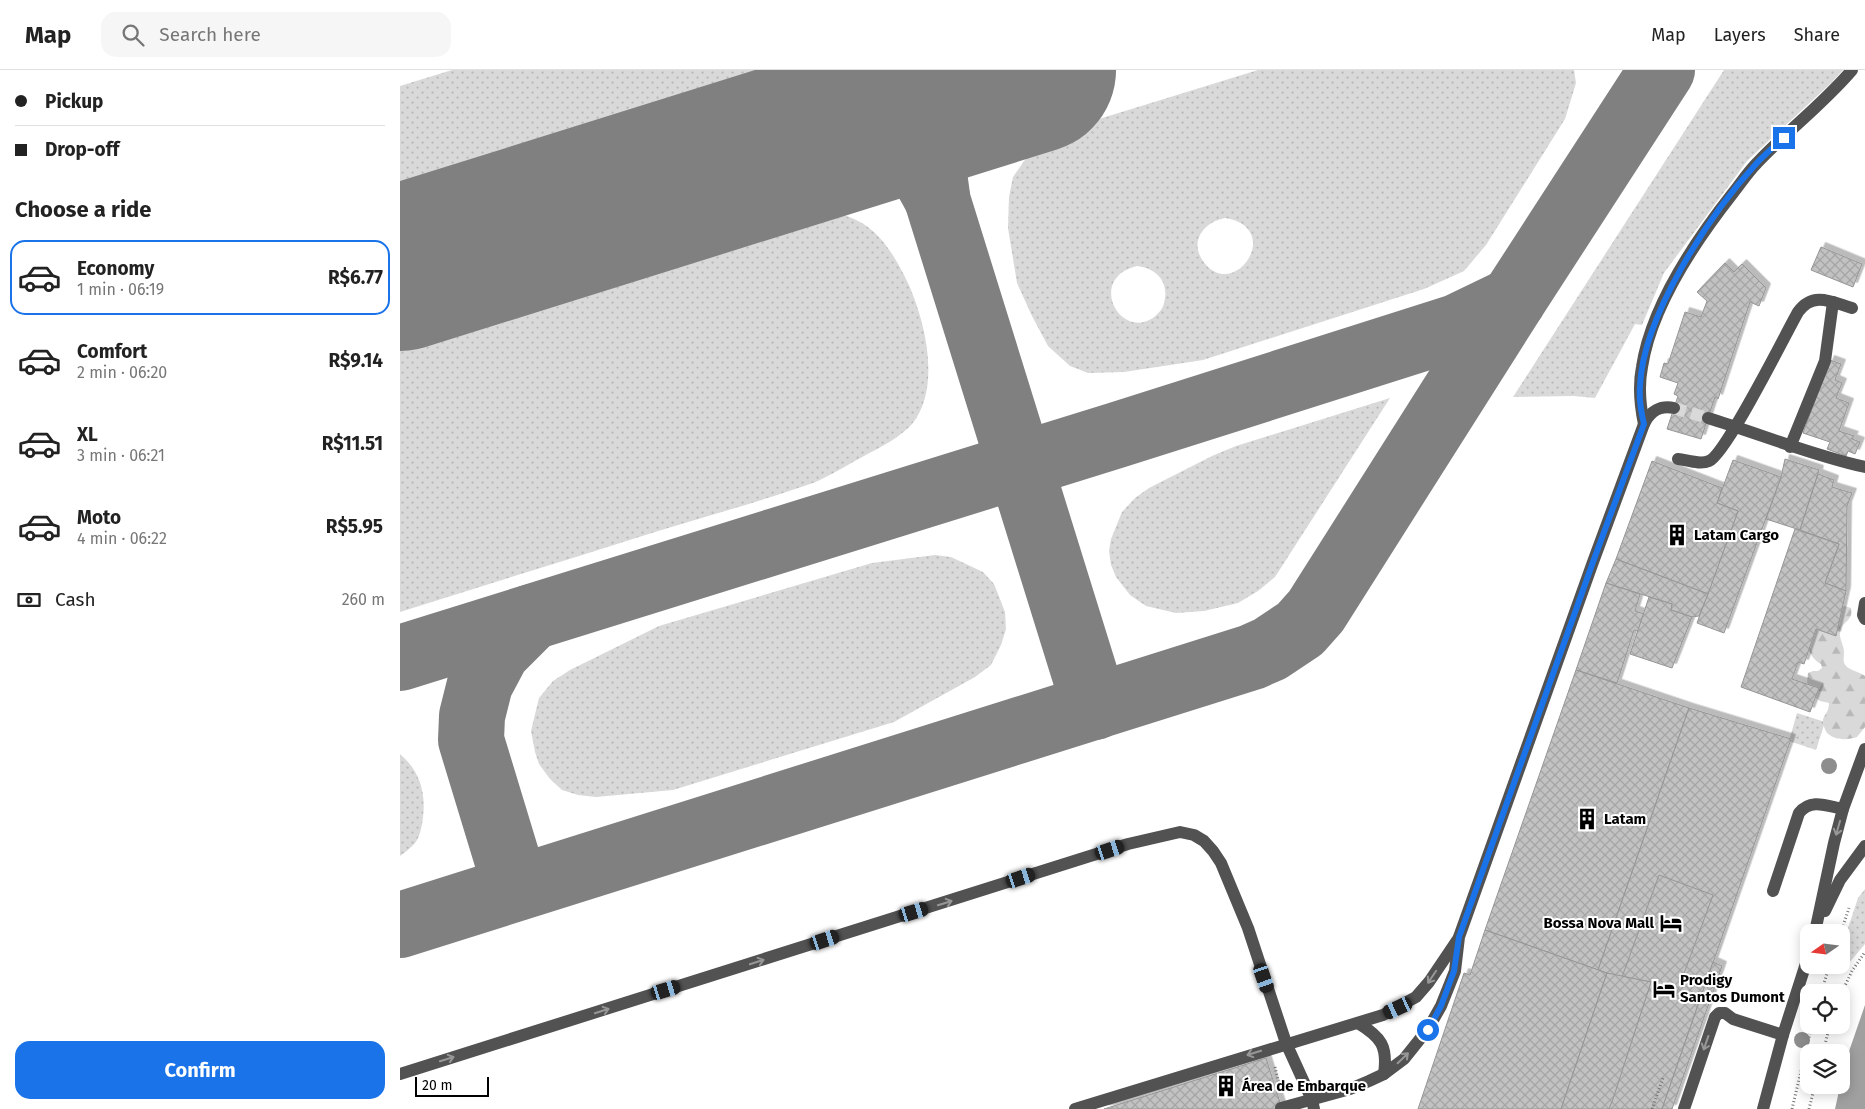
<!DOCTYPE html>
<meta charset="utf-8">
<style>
body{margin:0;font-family:"Fira Sans",sans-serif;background:#f6f6f6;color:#222;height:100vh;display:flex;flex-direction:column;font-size:19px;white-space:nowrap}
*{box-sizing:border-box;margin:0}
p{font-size:16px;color:#767676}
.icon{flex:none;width:28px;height:28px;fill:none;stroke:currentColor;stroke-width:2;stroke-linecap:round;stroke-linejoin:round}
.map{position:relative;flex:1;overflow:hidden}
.panel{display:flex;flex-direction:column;background:#fff;width:400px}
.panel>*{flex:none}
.guide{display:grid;align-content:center;height:110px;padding:0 15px;background:#fff}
.needle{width:32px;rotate:256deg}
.buttons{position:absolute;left:1400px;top:854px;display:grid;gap:10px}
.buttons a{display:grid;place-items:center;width:50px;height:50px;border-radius:10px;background:#fff;box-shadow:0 2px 12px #0003;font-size:25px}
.scale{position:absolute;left:15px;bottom:12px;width:74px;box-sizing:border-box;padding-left:5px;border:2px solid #000;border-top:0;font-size:14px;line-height:18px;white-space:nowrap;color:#000;-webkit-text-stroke:4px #fff;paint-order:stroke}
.end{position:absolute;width:22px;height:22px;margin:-11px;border:6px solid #1a73e8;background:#fff;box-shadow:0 0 0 2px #fff}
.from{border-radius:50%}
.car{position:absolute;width:15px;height:30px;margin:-15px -8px;border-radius:6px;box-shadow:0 0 4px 1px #0007;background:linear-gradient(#222 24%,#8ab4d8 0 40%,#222 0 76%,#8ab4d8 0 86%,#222 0)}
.guide b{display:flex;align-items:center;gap:18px;height:48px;font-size:19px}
.guide b+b{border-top:1px solid #e0e0e0}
.guide i{width:12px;height:12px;background:#222}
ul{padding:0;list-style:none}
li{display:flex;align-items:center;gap:15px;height:75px;margin:0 10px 8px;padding:0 5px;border:2px solid transparent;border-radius:15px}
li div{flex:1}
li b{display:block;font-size:19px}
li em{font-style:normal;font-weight:700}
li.active{border-color:#1a73e8}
li>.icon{width:45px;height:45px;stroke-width:1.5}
h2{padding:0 15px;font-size:22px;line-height:60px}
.pay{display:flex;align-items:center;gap:12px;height:55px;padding:0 15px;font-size:19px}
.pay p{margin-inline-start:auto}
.primary-button{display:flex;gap:10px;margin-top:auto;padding:10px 15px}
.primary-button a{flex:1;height:58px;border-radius:15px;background:#1a73e8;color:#fff;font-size:20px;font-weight:700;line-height:58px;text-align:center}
header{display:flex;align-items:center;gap:30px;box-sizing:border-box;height:70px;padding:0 25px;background:#fff;border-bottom:1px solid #e0e0e0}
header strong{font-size:24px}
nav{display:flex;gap:28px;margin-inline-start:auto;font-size:18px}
.search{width:350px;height:45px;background:#f6f6f6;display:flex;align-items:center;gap:12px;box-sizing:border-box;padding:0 18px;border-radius:15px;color:#767676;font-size:19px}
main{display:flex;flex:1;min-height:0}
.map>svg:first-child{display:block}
</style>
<header>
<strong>Map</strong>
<div class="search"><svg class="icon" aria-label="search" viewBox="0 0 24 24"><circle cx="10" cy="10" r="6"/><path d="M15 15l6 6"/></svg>Search here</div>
<nav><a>Map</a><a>Layers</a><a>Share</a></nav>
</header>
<main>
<section class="panel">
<div class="guide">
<b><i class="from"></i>Pickup</b>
<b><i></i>Drop-off</b>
</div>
<h2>Choose a ride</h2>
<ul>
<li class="active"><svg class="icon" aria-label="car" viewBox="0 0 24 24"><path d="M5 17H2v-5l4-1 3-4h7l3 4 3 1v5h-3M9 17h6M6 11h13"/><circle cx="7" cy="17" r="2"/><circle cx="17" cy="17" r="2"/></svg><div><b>Economy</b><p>1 min · 06:19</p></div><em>R$6.77</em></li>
<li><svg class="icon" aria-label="car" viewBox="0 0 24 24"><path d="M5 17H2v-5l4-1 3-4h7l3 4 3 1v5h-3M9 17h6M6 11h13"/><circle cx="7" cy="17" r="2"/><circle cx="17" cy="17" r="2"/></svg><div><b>Comfort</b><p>2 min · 06:20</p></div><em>R$9.14</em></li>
<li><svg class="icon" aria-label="car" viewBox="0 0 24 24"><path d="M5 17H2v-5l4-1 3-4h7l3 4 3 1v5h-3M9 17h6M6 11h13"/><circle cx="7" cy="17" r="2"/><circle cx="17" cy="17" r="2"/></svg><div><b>XL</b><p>3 min · 06:21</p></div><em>R$11.51</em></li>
<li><svg class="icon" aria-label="car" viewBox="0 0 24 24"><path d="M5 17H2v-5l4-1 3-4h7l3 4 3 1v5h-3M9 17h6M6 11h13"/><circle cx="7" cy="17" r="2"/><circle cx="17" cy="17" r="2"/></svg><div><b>Moto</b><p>4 min · 06:22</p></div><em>R$5.95</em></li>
</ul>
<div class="pay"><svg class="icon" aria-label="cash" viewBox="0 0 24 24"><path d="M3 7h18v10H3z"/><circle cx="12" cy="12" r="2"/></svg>Cash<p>260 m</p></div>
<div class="primary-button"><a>Confirm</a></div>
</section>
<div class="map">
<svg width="1465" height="1039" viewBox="0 0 1465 1039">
<defs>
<pattern id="green-dots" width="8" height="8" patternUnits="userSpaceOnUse" patternTransform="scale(1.25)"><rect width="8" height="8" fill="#d9d9d9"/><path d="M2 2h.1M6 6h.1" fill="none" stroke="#b8b8b8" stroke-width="1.8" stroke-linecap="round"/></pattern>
<pattern id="forest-firs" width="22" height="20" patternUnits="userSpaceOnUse" patternTransform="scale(1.25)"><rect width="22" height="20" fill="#d9d9d9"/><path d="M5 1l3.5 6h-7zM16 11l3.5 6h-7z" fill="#b8b8b8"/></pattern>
<pattern id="building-cross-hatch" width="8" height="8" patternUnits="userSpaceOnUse" patternTransform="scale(1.25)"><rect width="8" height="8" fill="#c2c2c2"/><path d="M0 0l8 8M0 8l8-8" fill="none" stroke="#a5a5a5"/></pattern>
<filter id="shadow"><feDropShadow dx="4.5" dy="-4.5" stdDeviation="0" flood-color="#0004"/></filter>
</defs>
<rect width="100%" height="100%" fill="#fff"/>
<g fill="url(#green-dots)" fill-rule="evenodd">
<path d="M52,0H366L372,3V7L0,124V16Z"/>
<path d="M858,0H1174L1176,13L1165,49L1086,175L1064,201L1024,219L803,290L724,302L688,303L670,296L648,276L632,246L617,213L608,158L609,127L613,107L627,87L640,74L673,57ZM825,148C886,158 833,234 803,191C789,171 804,152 825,148ZM737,196C756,198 770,212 764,233C763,239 758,244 753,248C719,270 687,208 737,196Z"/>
<path d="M1324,0H1443L1431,13L1347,91L1264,203L1242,255L1235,254L1195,328L1174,326L1113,327Z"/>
<path d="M417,141C464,143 484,166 504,205C524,244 543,316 512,354C501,367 479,378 464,386C447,395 430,406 413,413C362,431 307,446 255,462C170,489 85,515 0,542V270L402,144Z"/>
<path d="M990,328L875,507L858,521L838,533L804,541L776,543L746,536L730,525L716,507L711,495L709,481L711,469L722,442L735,428L749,418L812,386L836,376Z"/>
<path d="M535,485L551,487L566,494L583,502L594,514L605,542L606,559L601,575L591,595L575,607L494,652L273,720L196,727L178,725L162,720L150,709L139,694L135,682L131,661L139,628L153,611L170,600L259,556L472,493Z"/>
<path d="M1397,643L1425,652L1416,680L1389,671Z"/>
<path d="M0,684C20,701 26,723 23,747C22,756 20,767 15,773C11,778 5,782 0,786Z"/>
<path d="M1465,819V874L1449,893L1445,896L1437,895H1441V879L1458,828Z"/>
</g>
<path fill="url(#forest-firs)" d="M1438,534L1451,538C1454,551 1441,552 1440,562C1439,569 1444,575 1444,582C1444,588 1442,592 1447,597C1452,601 1460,602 1465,606V657L1457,667C1447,670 1436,671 1427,663C1417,644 1429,648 1429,633L1420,631L1416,628L1407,613L1408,603L1413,601H1418L1422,598L1421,594C1405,585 1408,570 1407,554Z"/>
<path fill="#a0a0a0" d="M1465,935V1039H1435L1446,990Z"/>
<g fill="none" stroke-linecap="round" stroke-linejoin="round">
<g stroke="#808080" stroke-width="66">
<path d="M497,0L695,637"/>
<path d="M416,69C457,68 497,66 523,104C528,111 532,120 537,128"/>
<path d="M537,126C536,117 534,107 534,99C536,50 572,32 608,8"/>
<path d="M0,588L717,365L1057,257L1113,230"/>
<path d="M116,818L71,670L72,646L80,614L97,582L132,547"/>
<path d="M0,855L852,587L870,579L900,559L916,541L1113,230L1262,0"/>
</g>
<path stroke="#808080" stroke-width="166" d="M0,198L633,0"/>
</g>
<g fill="url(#building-cross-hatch)" stroke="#969696" filter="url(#shadow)">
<path d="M1421,177L1462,194L1453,217L1411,200Z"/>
<path d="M1325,193L1334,202L1342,194L1366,218L1359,236L1350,232L1318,329L1315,327L1301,369L1267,359L1278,326L1274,324L1278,313L1260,307L1264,293L1268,294L1285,242L1301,247L1307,231L1297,222Z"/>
<path d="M1430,290L1441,294L1435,310L1442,313L1436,328L1449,333L1439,361L1454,366L1452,369L1460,372L1455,384L1448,381L1446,386L1427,379L1430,372L1403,363Z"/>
<path d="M1385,389L1419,400L1400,460L1366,449L1381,407Z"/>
<path d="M1333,390L1381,407L1324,563L1297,553L1338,441L1317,433Z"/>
<path d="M1252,391L1322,418L1317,433L1338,441L1308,524L1216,489Z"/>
<path d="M1418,404L1434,410L1432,417L1452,423L1447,436L1446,521L1425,513L1439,474L1400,460Z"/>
<path d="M1395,459L1439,474L1425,513L1446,521L1436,566L1416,559L1404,594L1398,592L1392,609L1419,618L1410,642L1341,617Z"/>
<path d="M1216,489L1308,524L1299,546L1292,547L1271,540L1272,534L1206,513Z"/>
<path d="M1206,513L1240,524L1235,541L1244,544L1238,561L1234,560L1217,613L1176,600Z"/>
<path d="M1249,527L1272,534L1271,540L1292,547L1272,598L1230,584Z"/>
<path d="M1176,600L1289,638L1198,900L1085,860Z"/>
<path d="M1289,638L1391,669L1262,1039H1161L1207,903L1198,900Z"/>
<path d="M1259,805L1313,825L1276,925L1299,932L1262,1039H1209L1251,912L1222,907Z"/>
<path d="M1085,860L1207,903L1161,1039H1018L1064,903L1070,905Z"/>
<path d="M1313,892L1322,896L1272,1039H1262Z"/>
<path d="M1207,903L1251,912L1213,1029L1209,1039H1161Z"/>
<path d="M866,988L882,1039H704Z"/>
</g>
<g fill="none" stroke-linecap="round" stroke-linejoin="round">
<path stroke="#d9d9d9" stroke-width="12" stroke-dasharray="12 6" stroke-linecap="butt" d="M1274,338L1308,348"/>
<g stroke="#747474" stroke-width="3" stroke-dasharray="1 2.5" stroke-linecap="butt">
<path d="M1441,862L1449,838"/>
<path d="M1421,922L1430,895"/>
<path d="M1441,924L1452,901L1465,882"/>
<path d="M1423,982L1430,955"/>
<path d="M875,997L880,1019"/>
<path d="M1252,1039L1263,1008"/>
<path d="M1392,1039L1412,955"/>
<path d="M1409,1039L1415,1015"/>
</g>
<g stroke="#525252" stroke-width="12">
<path d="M1308,348C1360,364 1411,385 1465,397"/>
<path d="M1244,354C1240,335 1238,317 1242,297C1251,237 1296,170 1333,123C1341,113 1348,102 1357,93C1387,61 1423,34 1452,0"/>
<path d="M1390,377L1425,291L1433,232"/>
<path d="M1278,389C1287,390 1300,395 1309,391C1326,384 1385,265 1398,242C1413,221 1432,232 1452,238"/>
<path d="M1465,533L1463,545L1465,549"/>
<path d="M1373,821L1399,743C1411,728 1427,736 1443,739"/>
<path d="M1425,841L1440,810L1465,776"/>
<path d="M1415,862L1434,773L1443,739L1465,679"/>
<path d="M958,953C981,967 988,976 984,1004"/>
<path d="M0,1004L728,774L780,762L794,765L804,771L813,781L821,793L848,858L886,973L912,1030L914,1039"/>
<path d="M881,1038L950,1019L969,1011L984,1004L1004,989L1028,959L1041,936L1055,901L1059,867L1193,492L1244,354C1250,341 1261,335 1274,338"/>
<path d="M675,1039L983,945L1016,927L1029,912L1058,869"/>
<path d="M1284,1039L1315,947L1319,943H1325L1333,949L1383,965"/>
<path d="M1363,1039L1383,965L1409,884"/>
</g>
</g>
<g fill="#8d8d8d">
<circle cx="1429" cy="696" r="8"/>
<circle cx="1402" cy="970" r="8"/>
</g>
<defs><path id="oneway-shaft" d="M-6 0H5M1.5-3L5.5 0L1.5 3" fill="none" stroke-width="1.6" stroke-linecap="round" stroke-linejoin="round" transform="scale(1.25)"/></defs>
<g stroke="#979797">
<use href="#oneway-shaft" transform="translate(1438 758) rotate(106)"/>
<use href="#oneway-shaft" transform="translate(545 833) rotate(-17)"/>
<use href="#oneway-shaft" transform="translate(357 892) rotate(-18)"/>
<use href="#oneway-shaft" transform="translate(1032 907) rotate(124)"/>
<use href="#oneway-shaft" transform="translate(202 941) rotate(-18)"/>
<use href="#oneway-shaft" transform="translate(1306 973) rotate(109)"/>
<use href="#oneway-shaft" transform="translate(854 983) rotate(163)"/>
<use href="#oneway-shaft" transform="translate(1003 988) rotate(-44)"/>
<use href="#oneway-shaft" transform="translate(47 989) rotate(-17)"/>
</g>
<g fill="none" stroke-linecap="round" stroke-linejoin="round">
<path stroke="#1a73e8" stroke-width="6" d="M1028,960L1041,936L1054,901L1059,867L1193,492L1244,354C1241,342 1239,329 1240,316C1243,246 1309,145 1356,94C1365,84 1375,76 1384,68"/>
</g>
<defs>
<g id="building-bare" transform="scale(1.725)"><path d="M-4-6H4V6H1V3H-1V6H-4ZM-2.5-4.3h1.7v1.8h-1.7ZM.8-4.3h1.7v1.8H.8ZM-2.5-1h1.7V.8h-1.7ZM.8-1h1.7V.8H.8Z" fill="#000" stroke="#fff" stroke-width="2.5" paint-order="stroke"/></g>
<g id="hotel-bare" transform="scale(1.725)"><path d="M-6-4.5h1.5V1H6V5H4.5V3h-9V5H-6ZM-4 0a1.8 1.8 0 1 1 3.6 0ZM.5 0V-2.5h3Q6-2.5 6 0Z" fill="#000" stroke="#fff" stroke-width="2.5" paint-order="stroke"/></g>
</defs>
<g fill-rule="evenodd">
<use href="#building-bare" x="1277" y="465"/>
<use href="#building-bare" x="1187" y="749"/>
<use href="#hotel-bare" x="1271" y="853"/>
<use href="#hotel-bare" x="1264" y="919"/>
<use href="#building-bare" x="826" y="1016"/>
</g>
<g text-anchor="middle" stroke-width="4" stroke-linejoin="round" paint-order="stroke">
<g font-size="15" font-weight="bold" fill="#000" stroke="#fff" text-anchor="start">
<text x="1294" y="470">Latam Cargo</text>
<text x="1204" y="754">Latam</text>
<text x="1254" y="858" text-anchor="end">Bossa Nova Mall</text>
<text x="1280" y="915">Prodigy<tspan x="1280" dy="17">Santos Dumont</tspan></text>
<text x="842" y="1021">Área de Embarque</text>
</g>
</g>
</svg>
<div class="buttons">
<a><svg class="needle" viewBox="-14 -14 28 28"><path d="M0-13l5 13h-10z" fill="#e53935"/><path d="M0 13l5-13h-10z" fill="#767676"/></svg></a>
<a><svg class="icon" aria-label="locate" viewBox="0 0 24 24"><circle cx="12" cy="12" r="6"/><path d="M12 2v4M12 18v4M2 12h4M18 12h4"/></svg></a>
<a><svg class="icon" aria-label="layers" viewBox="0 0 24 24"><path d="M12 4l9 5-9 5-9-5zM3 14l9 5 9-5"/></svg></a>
</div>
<div class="scale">20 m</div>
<i class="end from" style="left:1028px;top:960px"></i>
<i class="end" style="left:1384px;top:68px"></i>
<i class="car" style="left:710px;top:780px;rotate:72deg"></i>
<i class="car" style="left:621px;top:808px;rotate:72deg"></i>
<i class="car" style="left:514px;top:842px;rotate:73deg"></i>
<i class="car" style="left:425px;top:870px;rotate:72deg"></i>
<i class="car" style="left:864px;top:908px;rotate:161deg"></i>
<i class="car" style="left:266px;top:920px;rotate:73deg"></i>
<i class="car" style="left:998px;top:938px;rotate:245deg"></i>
</div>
</main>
